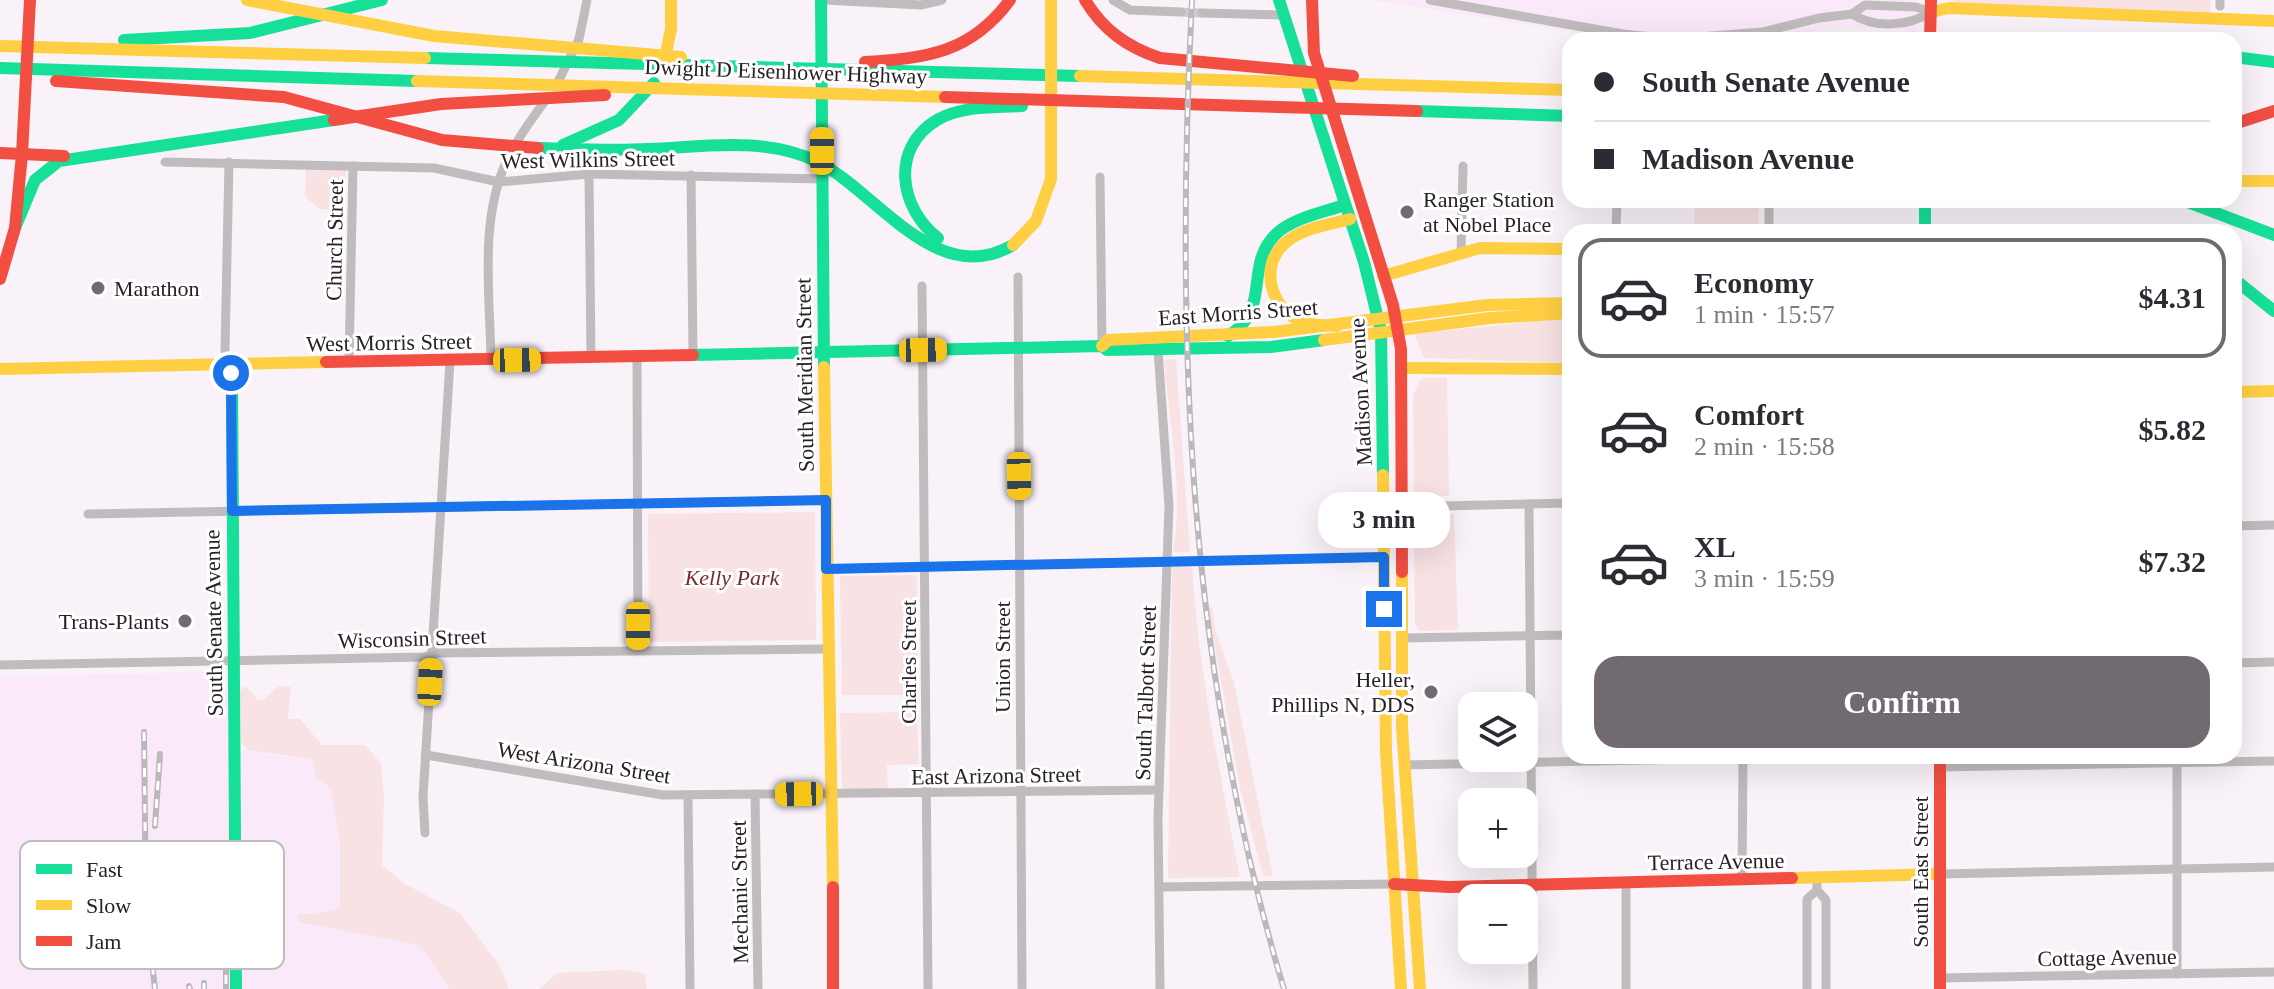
<!DOCTYPE html>
<meta charset="utf-8">
<style>
body{margin:0;font-family:Georgia,serif;background:#f7f7f7;color:#2b2b33;height:100vh;display:flex;flex-direction:column;font-size:30px;white-space:nowrap}
*{box-sizing:border-box;margin:0}
p{font-size:26px;color:#7c7c81}
.icon{flex:none;width:44px;height:44px;fill:none;stroke:currentColor;stroke-width:2;stroke-linecap:round;stroke-linejoin:round}
.map{position:relative;flex:1;overflow:hidden}
.drawer{position:absolute;left:1562px;top:224px;width:680px;height:540px;display:flex;flex-direction:column;background:#fff;border-radius:24px;box-shadow:0 8px 32px #0002}
.drawer>*{flex:none}
.banner{position:absolute;left:1562px;top:32px;width:680px;height:176px;border-radius:24px;box-shadow:0 8px 32px #0002;display:grid;align-content:center;height:176px;padding:0 32px;background:#fff}
.controls{position:absolute;left:1458px;top:692px;display:grid;gap:16px}
.controls a{display:grid;place-items:center;width:80px;height:80px;border-radius:16px;background:#fff;box-shadow:0 8px 32px #0002;font-size:40px}
.end{position:absolute;width:36px;height:36px;margin:-18px;border:10px solid #1a73e8;background:#fff;box-shadow:0 0 0 4px #fff}
.from{border-radius:50%}
.bubble{position:absolute;height:56px;border-radius:24px;background:#fff;box-shadow:0 8px 32px #0002;font-size:26px;font-weight:700;line-height:56px;text-align:center}
.car{position:absolute;width:24px;height:48px;margin:-24px -12px;border-radius:10px;box-shadow:0 0 6px 2px #0007;background:linear-gradient(#f5c518 24%,#345 0 40%,#f5c518 0 76%,#345 0 86%,#f5c518 0)}
.banner b{display:flex;align-items:center;gap:28px;height:76px;font-size:30px}
.banner b+b{border-top:2px solid #e1e1e2}
.banner i{width:20px;height:20px;background:#2b2b33}
ul{padding:14px 0 0;list-style:none}
li{display:flex;align-items:center;gap:24px;height:120px;margin:0 16px 12px;padding:0 16px;border:4px solid transparent;border-radius:24px}
li div{flex:1}
li b{display:block;font-size:30px}
li em{font-style:normal;font-weight:700}
li.selected{border-color:#726a71}
li>.icon{width:72px;height:72px;stroke-width:1.5}
.primary-button{display:flex;gap:16px;margin-top:auto;padding:16px 32px}
.primary-button a{flex:1;height:92px;border-radius:24px;background:#726a71;color:#fff;font-size:32px;font-weight:700;line-height:92px;text-align:center}
.map>svg:first-child{display:block}
</style>
<div class="map">
<svg width="2274" height="989" viewBox="0 0 2274 989">
<rect width="100%" height="100%" fill="#f9f3f9"/>
<g fill="#fae9f9">
<path d="M1371,0H1917L1916,35L1906,29L1846,27L1749,40H1627Z"/>
<path d="M226,671L229,751L262,750L270,755L313,759L316,777L331,788L340,842V904L336,910L304,913L297,921L415,944L422,948L449,989H0V677Z"/>
</g>
<g fill="#f8e2e3">
<path d="M1953,0H2211L2210,14L1956,3Z"/>
<path d="M306,169L346,170L345,210L320,209L305,197Z"/>
<path d="M1695,204L1759,207L1757,232H1694Z"/>
<path d="M1547,320H1570V363L1424,358L1414,334Z"/>
<path d="M1176,359L1190,552H1173C1184,490 1169,422 1164,360Z"/>
<path d="M1426,378H1447L1449,496H1414L1413,396L1419,381Z"/>
<path d="M815,512L816,640L649,642L648,514Z"/>
<path d="M1423,514H1454L1458,630L1419,631L1415,624L1414,518Z"/>
<path d="M1192,564C1198,669 1220,774 1240,877L1168,878L1172,565Z"/>
<path d="M917,575L918,695H842L840,576Z"/>
<path d="M1208,607H1212L1215,630L1233,679L1273,876H1263L1240,788Z"/>
<path d="M246,686L258,700H263L279,686L291,687L288,719H300L322,745H365L381,763L384,798L382,865L405,884L460,913L498,963L509,989H449L422,948L415,944L298,922L297,915L335,910L340,904V842L331,788L316,777L312,759L248,750L241,743L240,690Z"/>
<path d="M917,712L919,764L887,765L888,789L842,790L840,713Z"/>
<path d="M623,970L645,973L647,989H539L557,973Z"/>
</g>
<g fill="none" stroke-linecap="round" stroke-linejoin="round">
<path stroke="#cfc9cf" stroke-width="9" stroke-dasharray="9 4.5" stroke-linecap="butt" d="M1181,12L1202,13"/>
<g stroke="#c0bcbe" stroke-width="9">
<path d="M824,0L921,5L942,0"/>
<path d="M1113,0L1130,10L1181,12"/>
<path d="M1430,0L1623,34L1674,39L1762,32L1819,18L1852,14L1865,5L1916,7L1931,12"/>
<path d="M2220,6V0"/>
<path d="M1202,13L1284,15"/>
<path d="M1852,14C1875,29 1910,26 1931,12"/>
<path d="M556,86L579,39L587,0"/>
<path d="M165,162L434,168L499,182L589,174L822,179"/>
<path d="M589,174L591,358"/>
<path d="M691,175L693,356"/>
<path d="M1100,177L1102,346"/>
<path d="M1616,232L1617,200"/>
<path d="M1769,232V200"/>
<path d="M1461,252L1463,166"/>
<path d="M1018,277L1022,989"/>
<path d="M922,286L928,989"/>
<path d="M1158,350L1169,506L1158,818L1160,989"/>
<path d="M637,357L638,650"/>
<path d="M491,360C490,295 479,220 507,160C517,138 533,118 547,98"/>
<path d="M349,363L353,166"/>
<path d="M229,365L225,350L229,162"/>
<path d="M1529,504L1533,989"/>
<path d="M1402,507L1570,503"/>
<path d="M88,514L826,500"/>
<path d="M2234,526L2274,525"/>
<path d="M826,569L1384,557"/>
<path d="M1402,638L1570,635"/>
<path d="M2234,663L2274,662"/>
<path d="M0,665L424,657L438,653L826,649"/>
<path d="M426,755L663,795L1159,790"/>
<path d="M2177,756V974"/>
<path d="M1404,765L1833,756"/>
<path d="M1940,767L2274,761"/>
<path d="M755,794L758,989"/>
<path d="M688,795L690,989"/>
<path d="M425,833L423,797L450,361"/>
<path d="M1940,874L2274,867"/>
<path d="M1817,878V890L1826,900V989"/>
<path d="M1742,880L1743,756"/>
<path d="M1159,887L1394,884"/>
<path d="M1940,978L2274,972"/>
<path d="M1626,989V883"/>
<path d="M1807,989V899L1817,890"/>
</g>
<g stroke="#16e098" stroke-width="12">
<path d="M821,0L824,367"/>
<path d="M1279,0L1364,262L1381,331L1383,475"/>
<path d="M124,40L250,33L382,0"/>
<path d="M2234,57L2274,62"/>
<path d="M425,58L1080,76"/>
<path d="M0,68L417,81"/>
<path d="M1417,111L1570,116"/>
<path d="M563,145L619,120L654,83"/>
<path d="M538,148C575,149 612,151 648,149C704,147 766,136 818,162C877,192 937,290 1013,245"/>
<path d="M1925,200V232"/>
<path d="M2182,200L2274,235"/>
<path d="M15,228L35,180L59,161L334,120"/>
<path d="M938,238C899,208 890,148 937,120C962,105 995,108 1022,106"/>
<path d="M2234,279L2274,311"/>
<path d="M1228,336C1273,309 1243,266 1276,234C1293,218 1322,213 1344,205"/>
<path d="M693,355L1102,346L1107,350L1271,347L1324,340"/>
<path d="M229,365L232,377L236,989"/>
</g>
<g stroke="#ffcf43" stroke-width="12">
<path d="M247,0L434,36L681,57"/>
<path d="M1931,12L1949,8L2274,21"/>
<path d="M0,46L425,58"/>
<path d="M664,62L671,29V0"/>
<path d="M1080,76L1570,90"/>
<path d="M417,81L945,97"/>
<path d="M2234,181H2274"/>
<path d="M1013,245L1036,221L1051,179V0"/>
<path d="M1383,276L1480,248L1570,249"/>
<path d="M1337,326C1325,325 1311,326 1300,321C1270,307 1259,266 1285,243C1302,228 1329,225 1350,219"/>
<path d="M1324,340L1490,318L1570,313"/>
<path d="M1102,346L1108,340L1274,332L1487,305L1570,303"/>
<path d="M824,367L833,887"/>
<path d="M1401,368L1570,369"/>
<path d="M0,369L326,362"/>
<path d="M2234,392L2274,391"/>
<path d="M1383,475L1386,752L1401,989"/>
<path d="M1402,572V727L1420,989"/>
<path d="M1792,878L1940,874"/>
</g>
<g stroke="#f24e42" stroke-width="12">
<path d="M1085,0C1103,30 1127,47 1160,58L1353,76"/>
<path d="M1312,0L1314,53L1393,305L1401,349L1402,572"/>
<path d="M1930,40L1931,0"/>
<path d="M865,62C927,58 971,53 1010,0"/>
<path d="M56,81L284,97L442,140L538,148"/>
<path d="M945,97L1417,111"/>
<path d="M334,120L441,104L605,95"/>
<path d="M2234,124L2274,111"/>
<path d="M0,153L22,154L30,0"/>
<path d="M22,154L64,156"/>
<path d="M0,279L15,228L22,154"/>
<path d="M326,362L693,355"/>
<path d="M1940,756V989"/>
<path d="M1394,884L1449,887L1792,878"/>
<path d="M833,887V989"/>
</g>
<g stroke="#bbb7ba" stroke-width="6">
<g id="rail">
<path d="M1192,0C1175,333 1187,668 1284,989"/>
<path d="M144,732L146,909L155,989"/>
<path d="M155,826L160,754"/>
<path d="M226,957V989"/>
<path d="M189,986L190,989"/>
<path d="M204,989V983"/>
</g>
</g>
<use href="#rail" stroke="#fff" stroke-width="3" stroke-dasharray="9" stroke-linecap="butt"/>
</g>
<g fill="none" stroke-linecap="round" stroke-linejoin="round">
<path stroke="#1a73e8" stroke-width="10" d="M231,373L232,511L826,500V569L1384,557V609"/>
</g>
<g fill="#726a71" stroke="#fff" stroke-width="3">
<circle cx="1407" cy="212" r="8"/>
<circle cx="98" cy="288" r="8"/>
<circle cx="185" cy="621" r="8"/>
<circle cx="1431" cy="692" r="8"/>
</g>
<g text-anchor="middle" stroke-width="6" stroke-linejoin="round" paint-order="stroke">
<g font-size="22" fill="#292128" stroke="#fff">
<text transform="translate(786 71) rotate(2)" y="8">Dwight D Eisenhower Highway</text>
<text transform="translate(588 159) rotate(-1)" y="8">West Wilkins Street</text>
<text transform="translate(334 240) rotate(-89)" y="8">Church Street</text>
<text transform="translate(1238 312) rotate(-4)" y="8">East Morris Street</text>
<text transform="translate(389 342) rotate(-1)" y="8">West Morris Street</text>
<text transform="translate(804 375) rotate(-91)" y="8">South Meridian Street</text>
<text transform="translate(1360 392) rotate(-93)" y="8">Madison Avenue</text>
<text transform="translate(213 623) rotate(-91)" y="8">South Senate Avenue</text>
<text transform="translate(412 638) rotate(-2)" y="8">Wisconsin Street</text>
<text transform="translate(1002 657) rotate(-90)" y="8">Union Street</text>
<text transform="translate(908 662) rotate(-90)" y="8">Charles Street</text>
<text transform="translate(1145 693) rotate(-88)" y="8">South Talbott Street</text>
<text transform="translate(584 762) rotate(9)" y="8">West Arizona Street</text>
<text transform="translate(996 775) rotate(-1)" y="8">East Arizona Street</text>
<text transform="translate(1716 861) rotate(-1)" y="8">Terrace Avenue</text>
<text transform="translate(1920 872) rotate(-90)" y="8">South East Street</text>
<text transform="translate(739 892) rotate(-91)" y="8">Mechanic Street</text>
<text transform="translate(2107 957) rotate(-1)" y="8">Cottage Avenue</text>
</g>
<g font-size="22" fill="#292128" stroke="#fff" text-anchor="start">
<text x="1423" y="207">Ranger Station<tspan x="1423" dy="25">at Nobel Place</tspan></text>
<text x="114" y="296">Marathon</text>
<text x="169" y="629" text-anchor="end">Trans-Plants</text>
<text x="1415" y="687" text-anchor="end">Heller,<tspan x="1415" dy="25">Phillips N, DDS</tspan></text>
</g>
<g font-size="22" font-style="italic" fill="#782927" stroke="#fff">
<text x="732" y="585">Kelly Park</text>
</g>
</g>
<rect x="20" y="841" width="264" height="128" rx="12" fill="#fff" stroke="#bfbcbe" stroke-width="2"/>
<rect x="36" y="864" width="36" height="10" fill="#16e098"/>
<rect x="36" y="900" width="36" height="10" fill="#ffcf43"/>
<rect x="36" y="936" width="36" height="10" fill="#f24e42"/>
<g font-size="22" fill="#292128">
<text x="86" y="877">Fast</text>
<text x="86" y="913">Slow</text>
<text x="86" y="949">Jam</text>
</g>
</svg>
<div class="controls">
<a><svg class="icon" aria-label="layers" viewBox="0 0 24 24"><path d="M12 4l9 5-9 5-9-5zM3 14l9 5 9-5"/></svg></a>
<a>+</a>
<a>−</a>
</div>
<i class="end from" style="left:231px;top:373px"></i>
<i class="end" style="left:1384px;top:609px"></i>
<div class="bubble" style="left:1318px;top:492px;width:132px">3 min</div>
<i class="car" style="left:822px;top:151px;rotate:0deg"></i>
<i class="car" style="left:923px;top:350px;rotate:89deg"></i>
<i class="car" style="left:517px;top:360px;rotate:89deg"></i>
<i class="car" style="left:1019px;top:476px;rotate:179deg"></i>
<i class="car" style="left:638px;top:626px;rotate:180deg"></i>
<i class="car" style="left:430px;top:682px;rotate:3deg"></i>
<i class="car" style="left:799px;top:794px;rotate:269deg"></i>
<div class="banner">
<b><i class="from"></i>South Senate Avenue</b>
<b><i></i>Madison Avenue</b>
</div>
<section class="drawer">
<ul>
<li class="selected"><svg class="icon" aria-label="car" viewBox="0 0 24 24"><path d="M5 17H2v-5l4-1 3-4h7l3 4 3 1v5h-3M9 17h6M6 11h13"/><circle cx="7" cy="17" r="2"/><circle cx="17" cy="17" r="2"/></svg><div><b>Economy</b><p>1 min · 15:57</p></div><em>$4.31</em></li>
<li><svg class="icon" aria-label="car" viewBox="0 0 24 24"><path d="M5 17H2v-5l4-1 3-4h7l3 4 3 1v5h-3M9 17h6M6 11h13"/><circle cx="7" cy="17" r="2"/><circle cx="17" cy="17" r="2"/></svg><div><b>Comfort</b><p>2 min · 15:58</p></div><em>$5.82</em></li>
<li><svg class="icon" aria-label="car" viewBox="0 0 24 24"><path d="M5 17H2v-5l4-1 3-4h7l3 4 3 1v5h-3M9 17h6M6 11h13"/><circle cx="7" cy="17" r="2"/><circle cx="17" cy="17" r="2"/></svg><div><b>XL</b><p>3 min · 15:59</p></div><em>$7.32</em></li>
</ul>
<div class="primary-button"><a>Confirm</a></div>
</section>
</div>
